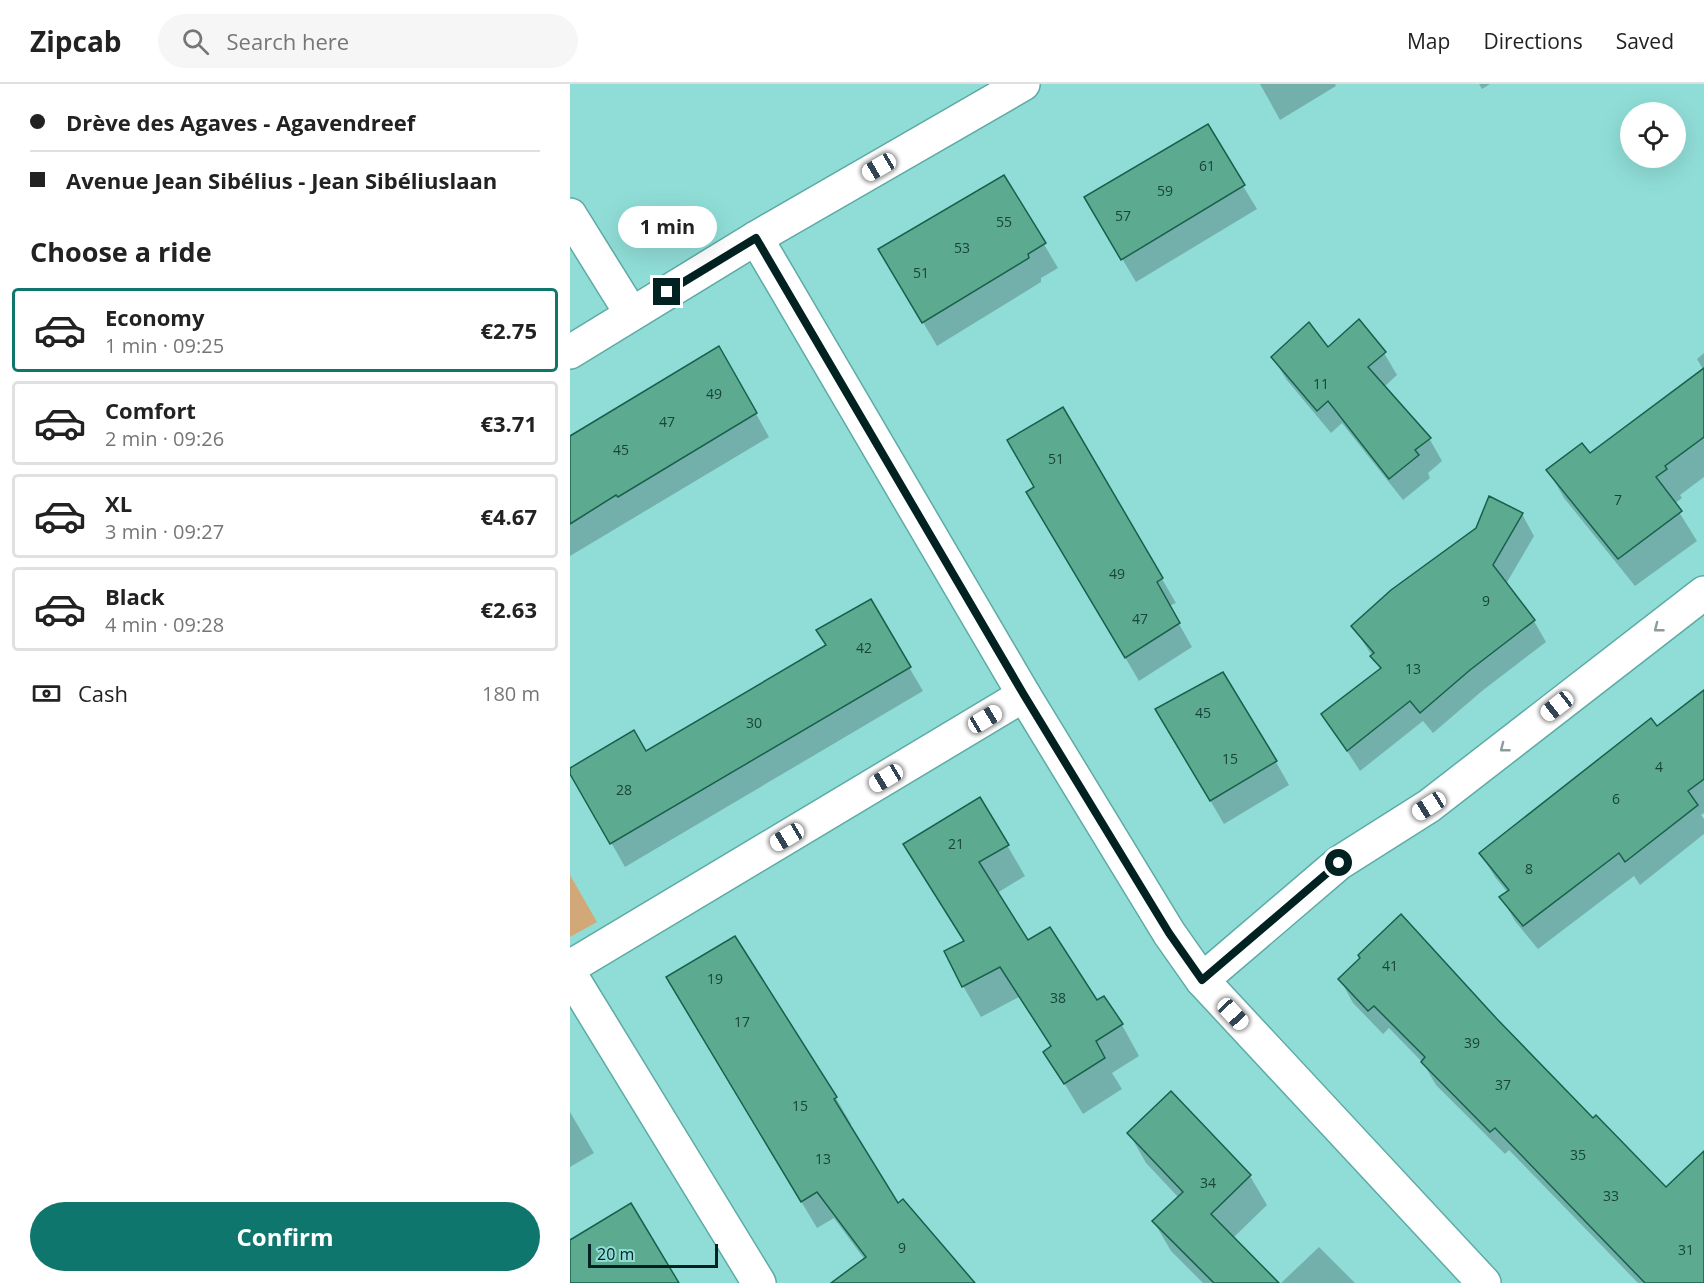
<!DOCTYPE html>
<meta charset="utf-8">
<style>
body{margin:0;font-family:"Open Sans",sans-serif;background:#f6f6f6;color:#222;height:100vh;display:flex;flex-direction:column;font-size:22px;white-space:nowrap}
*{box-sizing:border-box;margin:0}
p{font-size:20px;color:#767676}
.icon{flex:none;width:33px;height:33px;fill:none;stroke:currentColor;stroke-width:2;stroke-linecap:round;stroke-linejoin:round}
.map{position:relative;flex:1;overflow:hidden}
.panel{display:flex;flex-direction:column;background:#fff;width:570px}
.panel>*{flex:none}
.hud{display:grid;align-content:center;height:132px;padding:0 30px;background:#fff}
.buttons{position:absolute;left:1050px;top:18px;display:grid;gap:12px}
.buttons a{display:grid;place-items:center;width:66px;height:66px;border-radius:50%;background:#fff;box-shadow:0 6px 24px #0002;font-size:30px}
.scale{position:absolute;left:18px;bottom:15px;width:130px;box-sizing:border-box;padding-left:6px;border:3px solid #012220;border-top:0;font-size:16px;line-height:21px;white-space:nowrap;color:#012220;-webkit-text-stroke:4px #90ddd7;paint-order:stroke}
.end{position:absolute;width:27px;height:27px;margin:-14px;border:8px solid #012220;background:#fff;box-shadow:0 0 0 3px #fff}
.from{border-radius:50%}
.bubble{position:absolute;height:42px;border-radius:21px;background:#fff;box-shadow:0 6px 24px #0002;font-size:20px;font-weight:700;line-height:42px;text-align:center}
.car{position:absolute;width:18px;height:36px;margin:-18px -9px;border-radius:8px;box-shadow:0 0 4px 2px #0007;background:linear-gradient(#fff 24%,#345 0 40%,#fff 0 76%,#345 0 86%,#fff 0)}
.hud b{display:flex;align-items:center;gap:21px;height:57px;font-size:22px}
.hud b+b{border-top:2px solid #e0e0e0}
.hud i{width:15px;height:15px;background:#222}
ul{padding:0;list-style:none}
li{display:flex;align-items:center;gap:18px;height:84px;margin:0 12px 9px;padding:0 18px;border:3px solid #e0e0e0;border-radius:6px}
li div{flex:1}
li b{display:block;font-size:22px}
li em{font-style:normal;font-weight:700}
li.current{border-color:#0f766e}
li>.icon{width:54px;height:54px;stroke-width:1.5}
h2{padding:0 30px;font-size:27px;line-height:72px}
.pay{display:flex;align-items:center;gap:15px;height:66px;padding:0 30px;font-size:22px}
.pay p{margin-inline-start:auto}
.primary-button{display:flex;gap:12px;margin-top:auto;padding:12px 30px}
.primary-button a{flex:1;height:69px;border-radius:36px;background:#0f766e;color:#fff;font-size:24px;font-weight:700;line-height:69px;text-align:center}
header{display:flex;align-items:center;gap:36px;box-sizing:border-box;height:84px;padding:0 30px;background:#fff;border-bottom:2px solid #e0e0e0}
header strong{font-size:28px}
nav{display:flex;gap:33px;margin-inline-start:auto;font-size:21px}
.search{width:420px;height:54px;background:#f6f6f6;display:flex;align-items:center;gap:15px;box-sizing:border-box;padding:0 21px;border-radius:33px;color:#767676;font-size:22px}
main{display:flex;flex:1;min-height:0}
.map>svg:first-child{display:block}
</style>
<header>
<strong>Zipcab</strong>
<div class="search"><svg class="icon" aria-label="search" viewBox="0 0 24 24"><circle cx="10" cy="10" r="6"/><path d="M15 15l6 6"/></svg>Search here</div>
<nav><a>Map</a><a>Directions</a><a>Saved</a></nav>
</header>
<main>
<section class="panel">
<div class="hud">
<b><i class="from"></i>Drève des Agaves - Agavendreef</b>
<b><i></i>Avenue Jean Sibélius - Jean Sibéliuslaan</b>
</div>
<h2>Choose a ride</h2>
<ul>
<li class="current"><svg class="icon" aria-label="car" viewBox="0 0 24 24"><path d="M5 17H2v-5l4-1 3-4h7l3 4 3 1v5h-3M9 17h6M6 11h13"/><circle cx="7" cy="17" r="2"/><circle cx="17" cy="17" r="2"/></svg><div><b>Economy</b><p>1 min · 09:25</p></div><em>€2.75</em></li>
<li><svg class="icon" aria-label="car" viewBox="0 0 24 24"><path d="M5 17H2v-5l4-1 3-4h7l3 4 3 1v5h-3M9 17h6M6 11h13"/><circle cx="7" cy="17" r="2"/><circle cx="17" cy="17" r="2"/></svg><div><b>Comfort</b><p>2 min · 09:26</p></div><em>€3.71</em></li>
<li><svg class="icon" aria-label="car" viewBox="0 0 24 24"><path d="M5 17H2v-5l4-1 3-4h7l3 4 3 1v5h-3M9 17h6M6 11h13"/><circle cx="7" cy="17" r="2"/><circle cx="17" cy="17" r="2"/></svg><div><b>XL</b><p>3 min · 09:27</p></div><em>€4.67</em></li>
<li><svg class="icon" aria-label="car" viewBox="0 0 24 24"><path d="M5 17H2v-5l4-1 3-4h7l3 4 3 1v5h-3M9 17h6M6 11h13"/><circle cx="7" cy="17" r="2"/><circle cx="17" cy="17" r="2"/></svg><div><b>Black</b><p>4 min · 09:28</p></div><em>€2.63</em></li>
</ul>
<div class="pay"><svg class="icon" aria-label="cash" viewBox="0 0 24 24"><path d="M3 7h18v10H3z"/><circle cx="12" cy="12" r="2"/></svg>Cash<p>180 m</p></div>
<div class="primary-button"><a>Confirm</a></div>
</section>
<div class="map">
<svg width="1134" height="1199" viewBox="0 0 1134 1199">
<rect width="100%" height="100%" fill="#90ddd7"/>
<path fill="#d3a879" d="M0,791L27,838L0,853Z"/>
<g fill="#0003">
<path d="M690,0H765L766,2L710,36Z"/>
<path d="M909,0H920L912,5Z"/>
<path d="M434,93L488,184L471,194V198L367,262L310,165Z"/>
<path d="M673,102L687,125L566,198L516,114Z"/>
<path d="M149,264L199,353L0,472V354Z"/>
<path d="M814,269L827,291L814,303L859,354L872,377L858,389L860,394L833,416L772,339L761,349L716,295L703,273Z"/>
<path d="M1134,269V393L1110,411L1112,414L1104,420L1127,457L1065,502L994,414L978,386L1020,371L1134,287L1127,275Z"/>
<path d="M493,325L606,519L599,522L622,563L569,597L458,408L466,404Z"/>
<path d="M952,430L964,452L936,500L964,537L976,558L912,607L863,649L853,637L790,687L753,630L811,586L783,542Z"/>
<path d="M300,517L353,607L55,783L0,686L76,669L257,562Z"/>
<path d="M1134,608V729L1131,731L1134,735V750L1070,801L1064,792L968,865L945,837L931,813L938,809L925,793L911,770Z"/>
<path d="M587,626L706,678L719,701L654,740Z"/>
<path d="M437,761L455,792L427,809L458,858L552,941L569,972L542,989L552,1005L513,1030L475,968L482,964L449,913L411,933L393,902L395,858L353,791Z"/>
<path d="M770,895L926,936L1023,1036L1096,1105L1134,1118V1199H1068L939,1066L935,1070L866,1001L853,979L819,944L813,950L783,919Z"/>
<path d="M113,920L266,1014L281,1040L279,1042L344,1147L384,1199H282L295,1176L264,1134L247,1144Z"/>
<path d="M0,1028L24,1069L0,1083Z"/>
<path d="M559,1049L680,1092L697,1121L663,1154L707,1199H633L601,1167L584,1138L609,1114L576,1079Z"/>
<path d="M749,1163L785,1199H711Z"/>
</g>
<g fill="#5caa90" stroke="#19604c" stroke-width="1.5">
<path d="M638,40L675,101L551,176L514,113Z"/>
<path d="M434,91L476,159L458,170L459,174L352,239L308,165Z"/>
<path d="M789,235L816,268L798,283L861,354L845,366L849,371L819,395L758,317L747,327L701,273L739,238L758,263Z"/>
<path d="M149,262L187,329L48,413L46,411L0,440V352Z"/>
<path d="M1134,284V353L1095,382L1097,385L1086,393L1112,427L1048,475L976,386L1012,359L1020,369Z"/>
<path d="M493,323L593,494L587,498L610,539L555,574L456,408L464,403L437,356Z"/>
<path d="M919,412L953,429L923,481L965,536L900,586L850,629L840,617L777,667L751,630L811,584L800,572L804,569L781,542L821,506L906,444Z"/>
<path d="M301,515L341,583L40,760L0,690V684L64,646L76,667L256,561L246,546Z"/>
<path d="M653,588L707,677L640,717L585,625Z"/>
<path d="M1134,606V695L1118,707L1128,721L1055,778L1049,769L953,842L929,813L939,806L909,769L1081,634L1087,642Z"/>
<path d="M410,713L439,761L409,778L458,856L480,843L527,916L534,912L553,940L526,957L535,974L494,1000L473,968L481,962L430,883L392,903L374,867L394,857L333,760Z"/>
<path d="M831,830L927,935L1023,1034L1026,1031L1096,1103L1134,1067V1199H1075L925,1044L920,1048L851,978L855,973L804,922L798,927L768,895L790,874L788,871Z"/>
<path d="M165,852L267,1013L264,1015L328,1119L333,1115L405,1199H261L296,1173L247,1108L231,1118L96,893Z"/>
<path d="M601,1007L681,1091L641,1130L709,1199H644L582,1137L613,1108L557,1049Z"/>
<path d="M61,1119L109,1199H0V1156Z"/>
</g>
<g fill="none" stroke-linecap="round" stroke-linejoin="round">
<g stroke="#5eaba5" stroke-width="36">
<g id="minor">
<path d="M0,131L61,229"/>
<path d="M186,154L454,611L599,849L632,896L914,1199"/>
<path d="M0,268L186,154L453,0"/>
<path d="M0,883L454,611"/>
<path d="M0,890L189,1199"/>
<path d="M632,896L769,779L859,722L1134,509"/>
</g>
</g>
<use href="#minor" stroke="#fff" stroke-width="33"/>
</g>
<defs><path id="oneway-chevron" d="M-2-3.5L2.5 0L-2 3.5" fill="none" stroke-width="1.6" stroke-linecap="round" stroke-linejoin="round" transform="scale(1.5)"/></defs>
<g stroke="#8d9c9b">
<use href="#oneway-chevron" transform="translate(1088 544) rotate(142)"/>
<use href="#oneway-chevron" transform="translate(934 664) rotate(142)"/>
</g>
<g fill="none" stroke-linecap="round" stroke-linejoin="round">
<path stroke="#012220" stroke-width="8" d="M97,208L186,154L454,611L599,849L632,896L769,779"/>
</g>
<g text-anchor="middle" stroke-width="4.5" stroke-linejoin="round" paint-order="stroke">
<g font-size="14" fill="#18443c">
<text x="637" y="87">61</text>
<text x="595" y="112">59</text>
<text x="553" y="137">57</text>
<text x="434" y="143">55</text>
<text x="392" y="169">53</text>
<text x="351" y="194">51</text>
<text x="751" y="305">11</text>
<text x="144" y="315">49</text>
<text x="97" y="343">47</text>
<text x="51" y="371">45</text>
<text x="486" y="380">51</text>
<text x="1048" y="421">7</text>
<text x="547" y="495">49</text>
<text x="916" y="522">9</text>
<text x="570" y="540">47</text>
<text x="294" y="569">42</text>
<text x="843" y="590">13</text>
<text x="633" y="634">45</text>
<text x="184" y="644">30</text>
<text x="660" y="680">15</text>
<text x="1089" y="688">4</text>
<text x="54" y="711">28</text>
<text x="1046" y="720">6</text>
<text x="386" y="765">21</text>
<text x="959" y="790">8</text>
<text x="820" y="887">41</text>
<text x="145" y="900">19</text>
<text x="488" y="919">38</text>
<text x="172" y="943">17</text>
<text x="902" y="964">39</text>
<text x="933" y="1006">37</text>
<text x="230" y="1027">15</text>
<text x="1008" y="1076">35</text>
<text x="253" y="1080">13</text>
<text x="638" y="1104">34</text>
<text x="1041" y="1117">33</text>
<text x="332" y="1169">9</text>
<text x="1116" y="1171">31</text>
</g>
</g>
</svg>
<div class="buttons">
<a><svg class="icon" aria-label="locate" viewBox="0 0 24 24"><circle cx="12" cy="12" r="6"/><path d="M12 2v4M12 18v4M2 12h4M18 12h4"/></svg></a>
</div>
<div class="scale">20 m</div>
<i class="end from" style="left:769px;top:779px"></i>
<i class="end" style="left:97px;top:208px"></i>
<div class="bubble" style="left:48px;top:122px;width:99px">1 min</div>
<i class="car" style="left:309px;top:83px;rotate:240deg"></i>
<i class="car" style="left:987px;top:622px;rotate:232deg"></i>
<i class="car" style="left:415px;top:635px;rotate:59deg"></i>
<i class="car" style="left:316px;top:694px;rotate:239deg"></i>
<i class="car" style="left:859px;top:722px;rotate:238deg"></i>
<i class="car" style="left:217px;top:753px;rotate:239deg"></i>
<i class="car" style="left:663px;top:930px;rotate:137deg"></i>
</div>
</main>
